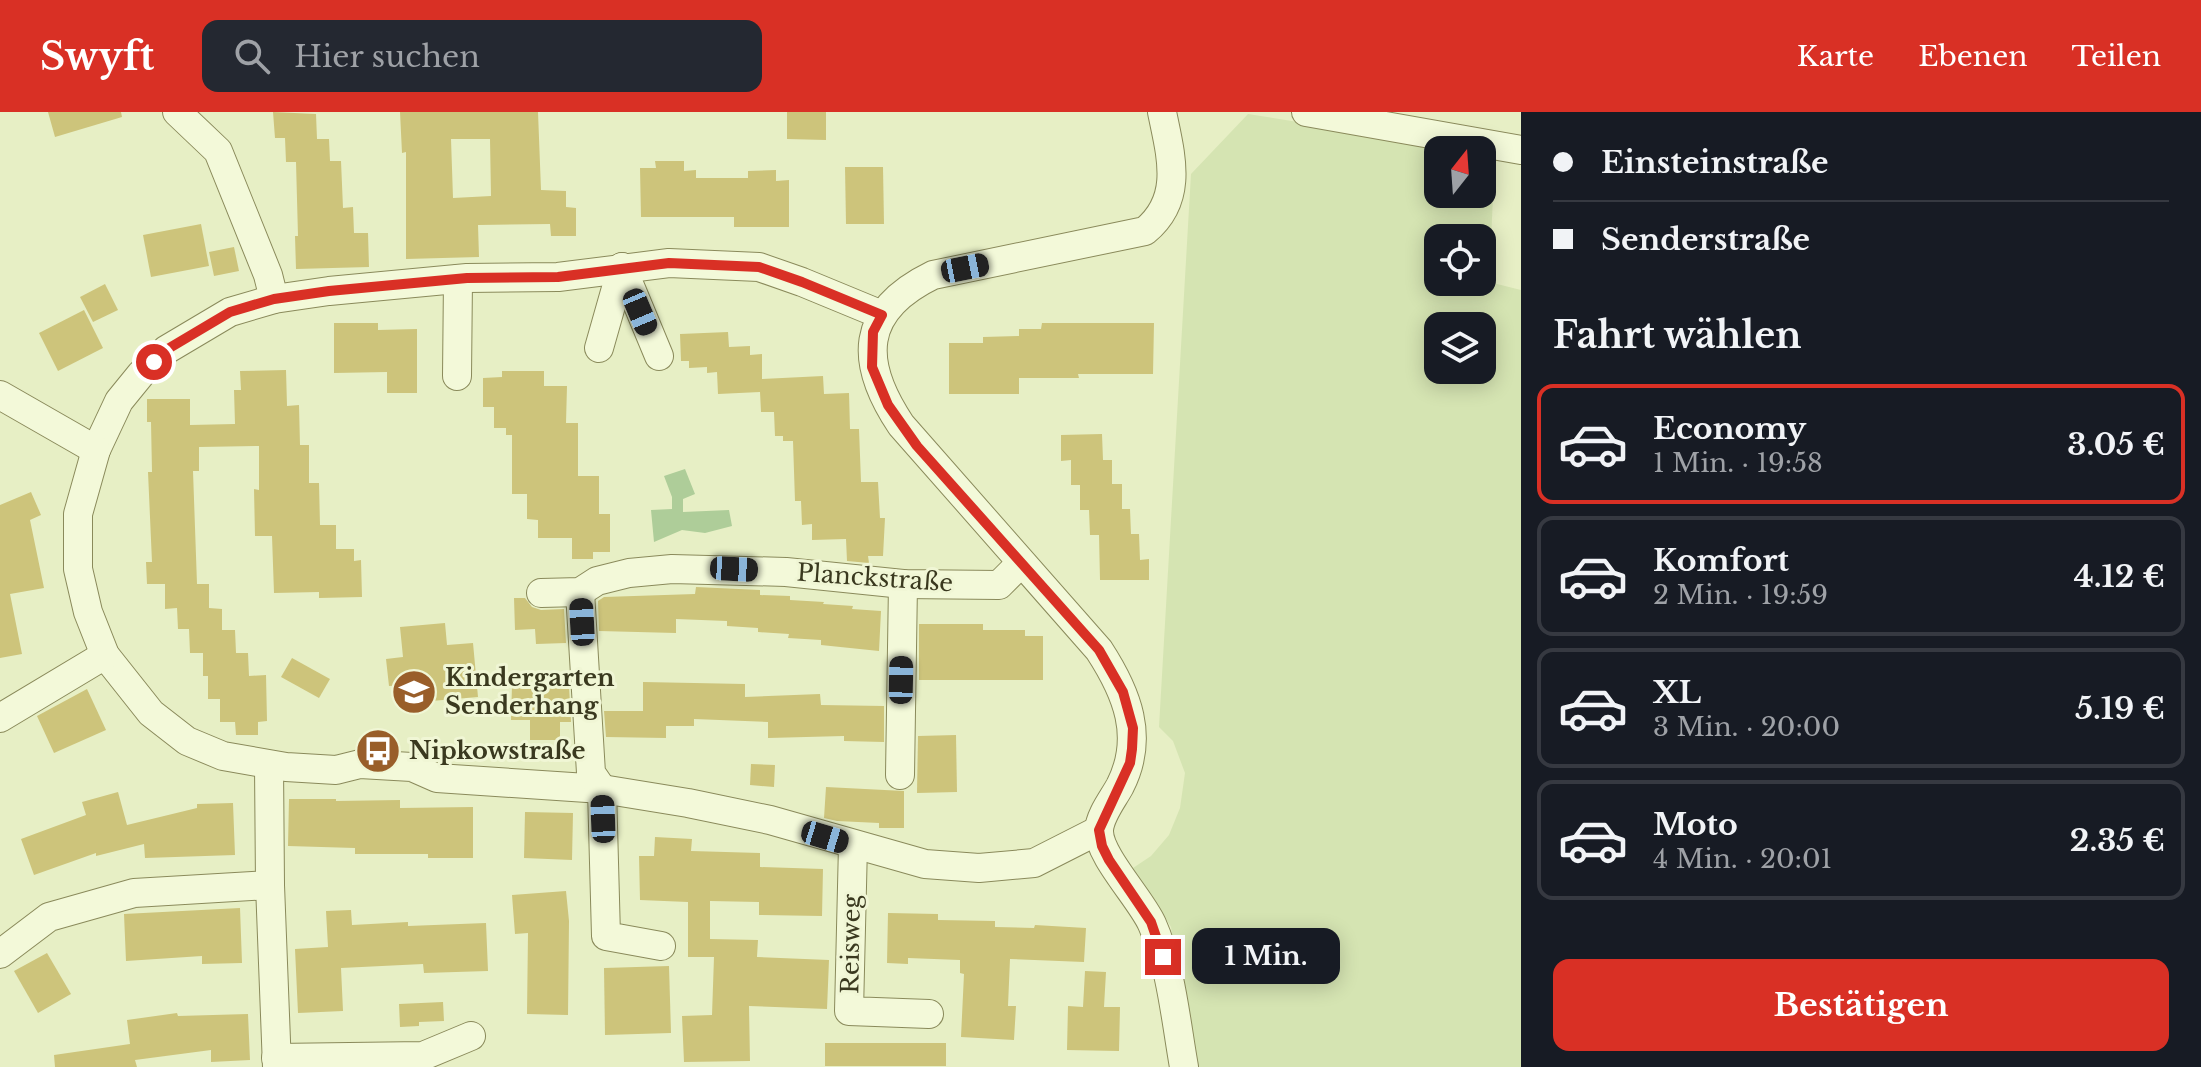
<!DOCTYPE html>
<html lang="de">
<meta charset="utf-8">
<style>
body{margin:0;font-family:"Libre Baskerville",serif;background:#242831;color:#f1f3f6;height:100vh;display:flex;flex-direction:column;font-size:30px;white-space:nowrap}
*{box-sizing:border-box;margin:0}
p{font-size:26px;color:#9ea1a6}
.icon{flex:none;width:44px;height:44px;fill:none;stroke:currentColor;stroke-width:2;stroke-linecap:round;stroke-linejoin:round}
.map{position:relative;flex:1;overflow:hidden}
.side{display:flex;flex-direction:column;background:#171b24;width:680px}
.side>*{flex:none}
.hud{display:grid;align-content:center;height:176px;padding:0 32px;background:#171b24}
.needle{width:52px;rotate:17deg}
.fabs{position:absolute;left:1424px;top:24px;display:grid;gap:16px}
.fabs a{display:grid;place-items:center;width:72px;height:72px;border-radius:16px;background:#171b24;box-shadow:0 4px 20px #0003;font-size:40px}
.end{position:absolute;width:36px;height:36px;margin:-18px;border:10px solid #d93025;background:#fff;box-shadow:0 0 0 4px #fff}
.from{border-radius:50%}
.bubble{position:absolute;height:56px;border-radius:16px;background:#171b24;box-shadow:0 4px 20px #0003;font-size:26px;font-weight:700;line-height:56px;text-align:center}
.car{position:absolute;width:24px;height:48px;margin:-24px -12px;border-radius:10px;box-shadow:0 0 6px 2px #0007;background:linear-gradient(#222 24%,#8ab4d8 0 40%,#222 0 76%,#8ab4d8 0 86%,#222 0)}
.hud b{display:flex;align-items:center;gap:28px;height:76px;font-size:30px}
.hud b+b{border-top:2px solid #363941}
.hud i{width:20px;height:20px;background:#f1f3f6}
ul{padding:0;list-style:none}
li{display:flex;align-items:center;gap:24px;height:120px;margin:0 16px 12px;padding:0 16px;border:4px solid #363941;border-radius:16px}
li div{flex:1}
li b{display:block;font-size:30px}
li em{font-style:normal;font-weight:700}
li.on{border-color:#d93025}
li>.icon{width:72px;height:72px;stroke-width:1.5}
h2{padding:0 32px;font-size:36px;line-height:96px}
.cta{display:flex;gap:16px;margin-top:auto;padding:16px 32px}
.cta a{flex:1;height:92px;border-radius:16px;background:#d93025;color:#fff;font-size:32px;font-weight:700;line-height:92px;text-align:center}
header{display:flex;align-items:center;gap:48px;box-sizing:border-box;height:112px;padding:0 40px;background:#d93025;color:#fff}
header strong{font-size:38px}
nav{display:flex;gap:44px;margin-inline-start:auto;font-size:28px}
.search{width:560px;height:72px;background:#242831;display:flex;align-items:center;gap:20px;box-sizing:border-box;padding:0 28px;border-radius:16px;color:#9ea1a6;font-size:30px}
main{display:flex;flex:1;min-height:0}
.map>svg:first-child{display:block}
</style>
<header>
<strong>Swyft</strong>
<div class="search"><svg class="icon" aria-label="search" viewBox="0 0 24 24"><circle cx="10" cy="10" r="6"/><path d="M15 15l6 6"/></svg>Hier suchen</div>
<nav><a>Karte</a><a>Ebenen</a><a>Teilen</a></nav>
</header>
<main>
<div class="map">
<svg width="1521" height="955" viewBox="0 0 1521 955">
<rect width="100%" height="100%" fill="#e7efc5"/>
<path fill="#d5e4b2" fill-rule="evenodd" d="M1248,2L1471,38H1438V82H1482V40L1495,42L1489,170L1521,178V955H1195L1171,815L1133,756L1151,744L1169,723L1180,696L1185,661L1173,629L1159,615L1191,62ZM1438,126H1482V170H1438ZM1438,214H1482V258H1438Z"/>
<path fill="#aecd99" d="M685,357L695,382L683,387V400L729,398L732,414L705,421L682,418L654,430L651,398L672,397V385L664,364Z"/>
<g fill="#cdc47b" fill-rule="evenodd">
<path d="M48,0H121L122,5L55,25Z"/>
<path d="M273,0L316,2L317,27H329L330,49H341L343,96L353,95L354,121H368L369,155L296,157L295,124H298L296,50H286L285,26H275Z"/>
<path d="M400,0H538L541,78L566,79V95L576,96V124H551L550,112L478,113L479,145L406,147V40L402,41ZM451,27H490L491,84L453,86Z"/>
<path d="M787,0H826V28L787,27Z"/>
<path d="M655,49H684V59L696,58V66H748V59L776,58V69L789,68V115H734V105H641L640,56H656Z"/>
<path d="M845,55H883L884,112H846Z"/>
<path d="M201,112L209,154L151,165L143,123Z"/>
<path d="M234,135L239,159L214,164L209,140Z"/>
<path d="M105,172L118,198L93,210L80,185Z"/>
<path d="M84,198L103,236L58,259L39,221Z"/>
<path d="M334,211H378V218L417,217V281H387V260L334,261Z"/>
<path d="M1042,211H1154L1153,262H1078L1079,266H1019V282H949V231H983V225L1019,224V217H1041Z"/>
<path d="M728,220L729,235L750,234V243L762,242V267L823,264L824,282L849,281L850,317H859L861,370H878L880,406H885L883,444H868L869,451L847,449L846,427L812,428V412L802,413L801,389H795L793,329H783V324H775L774,300H761L760,280L718,282L717,260L707,261V255L689,256V249H681L680,222Z"/>
<path d="M286,258L287,294L299,293L300,333H309V371H319L320,413H336V437H354V449L361,448L362,485L319,486V480L274,481L272,424H255L254,377L259,378V334L199,335V359H193L197,472H209V496L222,497V518H235L236,541H248L249,564L266,563L267,609L258,610V623H236L235,610H220V587H208V564H203V541H190L189,517H178L177,496L165,497V472H147L146,450H152L148,360H152L151,310H147V287H190V313L235,312L234,278H241L240,259Z"/>
<path d="M502,259H544V274H567L566,311H578V364H599V402H610V440H593V447H572V426H538V408L527,407V382H512V323H506V316H494V295H483V266L502,265Z"/>
<path d="M1102,322L1103,348H1112V372H1122V397H1130L1131,422H1139L1140,448L1149,447V468H1100L1099,423H1090L1089,398H1080V373H1071V348L1061,349V323Z"/>
<path d="M31,380L41,403L30,408L44,476L10,482L22,542L0,546V393Z"/>
<path d="M696,475L760,478V483L790,484V488L824,490L823,492L853,494L852,497L881,499L879,539L821,533V528L788,526L789,522L758,520V516L727,514V509L676,507V521L599,519L598,489L604,485L695,482Z"/>
<path d="M514,486H525L532,495L541,498L564,497L566,531L536,532L535,517L515,518Z"/>
<path d="M445,511L447,533L473,531L478,585L408,591L406,573L389,574L386,547L403,545L400,515Z"/>
<path d="M919,512H983V518H1025V524H1043V568H919Z"/>
<path d="M292,546L330,567L319,586L281,565Z"/>
<path d="M643,570L745,572V585L820,582L821,593L884,594V630L844,629V624L768,626V610L694,607V614H666V626L606,625L604,599H643Z"/>
<path d="M512,573L569,574L571,610H560V628H530V608H511Z"/>
<path d="M87,577L106,618L54,641L37,604Z"/>
<path d="M956,623L957,680L917,681L918,624Z"/>
<path d="M751,652L775,653L774,675L750,673Z"/>
<path d="M826,675L904,679V716H879V711L837,709L824,706Z"/>
<path d="M118,680L127,713L197,696V692L233,691L235,743L145,746L144,732L96,744V741L34,763L21,727L86,703L82,690Z"/>
<path d="M289,687H336V689L400,688V696L473,695V746H428V742H355V736L288,734Z"/>
<path d="M525,700L573,701L572,748L524,746Z"/>
<path d="M655,725L692,727L691,739L760,741V755L823,757L822,804L759,803V790L710,789V827L758,828L757,845L829,848L827,897L749,894L750,949L684,950L682,904L712,903L714,845H688V790L640,788L639,744H654Z"/>
<path d="M566,779L569,809L568,903L527,902L528,821L515,822L512,783Z"/>
<path d="M240,796L242,851L202,852V844L126,849L124,802Z"/>
<path d="M351,798L352,813L408,810V814L486,811L488,859L424,861L423,852L341,856L343,899L298,901L295,837L328,835L326,799Z"/>
<path d="M888,801L938,802V808L995,809V815L1034,816L1035,813L1086,816L1084,850L1010,847L1008,894H1016L1014,928L961,925L964,862L960,861V848L908,846V852L887,851Z"/>
<path d="M47,841L71,882L38,901L14,859Z"/>
<path d="M669,854L671,921L605,923L604,856Z"/>
<path d="M1085,859L1106,860L1104,895H1120L1119,939L1067,938L1068,894L1083,895Z"/>
<path d="M443,890L444,909L419,910V914L400,915L399,892Z"/>
<path d="M177,901L178,904L248,902L250,948L211,950V938L135,948L137,955H55L54,943L130,932L127,908Z"/>
<rect x="825" y="931" width="121" height="23"/>
</g>
<g fill="none" stroke-linecap="round" stroke-linejoin="round">
<g stroke="#8a8a5b" stroke-width="30">
<g id="minor">
<path d="M177,0L218,39L268,163L274,187"/>
<path d="M1162,0C1171,44 1184,87 1145,119L933,163C859,199 859,250 901,313L1099,538C1127,581 1145,625 1120,674C1113,687 1100,703 1099,718C1098,743 1141,787 1152,812C1171,854 1176,910 1184,955"/>
<path d="M1306,0L1521,38"/>
<path d="M622,155L659,244"/>
<path d="M882,203L802,170L759,155L669,151L558,165L467,166L329,179L274,187L230,200L166,238L141,262L119,289L96,338L78,402V457L88,500L105,543L151,601L187,629L223,644L286,655L336,658L360,652L412,655L437,666L602,677L688,691L770,708L925,752L979,756L1034,751L1099,718"/>
<path d="M599,236L622,155"/>
<path d="M457,264L458,167"/>
<path d="M0,283L96,338"/>
<path d="M580,480L591,661L602,677L606,824L661,834"/>
<path d="M541,481L580,480L597,469L629,461L672,457L786,460L903,472L999,473L1021,451"/>
<path d="M0,606L105,543"/>
<path d="M269,654L270,773L277,955"/>
<path d="M900,663L903,472"/>
<path d="M853,733L849,899L929,902"/>
<path d="M0,842L49,805L134,781L270,773"/>
<path d="M276,946L423,944L471,924"/>
</g>
</g>
<use href="#minor" stroke="#f3f9d9" stroke-width="28"/>
</g>
<g fill="none" stroke-linecap="round" stroke-linejoin="round">
<path stroke="#d93025" stroke-width="10" d="M154,250L166,238L230,200L274,187L329,179L467,166L558,165L669,151L759,155L802,170L882,203L873,220L872,255L888,293L917,334L1099,538L1123,580L1133,616L1132,637L1130,651L1099,718L1102,734L1109,748L1151,810L1163,845"/>
</g>
<defs>
<g id="school-disc" transform="scale(2.3)"><circle r="9.5" fill="#995e2a" stroke="#f0f6d5"/><path d="M0-5L7-2L0 1L-7-2ZM-4 1L0 2.5L4 1V4Q0 6-4 4Z" fill="#fff"/></g>
<g id="bus-disc" transform="scale(2.3)"><circle r="9.5" fill="#995e2a" stroke="#f0f6d5"/><path d="M-5-6H5V4H4V6H2V4H-2V6H-4V4H-5ZM-3.5-4V0h7V-4ZM-3.5 1.2v1.5H-2V1.2ZM2 1.2v1.5H3.5V1.2Z" fill="#fff"/></g>
</defs>
<g fill-rule="evenodd">
<use href="#school-disc" x="414" y="580"/>
<use href="#bus-disc" x="378" y="639"/>
</g>
<g text-anchor="middle" stroke-width="6" stroke-linejoin="round" paint-order="stroke">
<g font-size="24" fill="#3a391f" stroke="#f0f6d5">
<text transform="translate(875 466) rotate(4)" y="8">Planckstraße</text>
<text transform="translate(851 832) rotate(-89)" y="8">Reisweg</text>
</g>
<g font-size="24" font-weight="bold" fill="#3a391f" stroke="#f0f6d5" text-anchor="start">
<text x="445" y="574">Kindergarten<tspan x="445" dy="28">Senderhang</tspan></text>
<text x="409" y="647">Nipkowstraße</text>
</g>
</g>
</svg>
<div class="fabs">
<a><svg class="needle" viewBox="-14 -14 28 28"><path d="M0-13l5 13h-10z" fill="#e53935"/><path d="M0 13l5-13h-10z" fill="#9ea1a6"/></svg></a>
<a><svg class="icon" aria-label="locate" viewBox="0 0 24 24"><circle cx="12" cy="12" r="6"/><path d="M12 2v4M12 18v4M2 12h4M18 12h4"/></svg></a>
<a><svg class="icon" aria-label="layers" viewBox="0 0 24 24"><path d="M12 4l9 5-9 5-9-5zM3 14l9 5 9-5"/></svg></a>
</div>
<i class="end from" style="left:154px;top:250px"></i>
<i class="end" style="left:1163px;top:845px"></i>
<div class="bubble" style="left:1192px;top:816px;width:148px">1 Min.</div>
<i class="car" style="left:965px;top:156px;rotate:79deg"></i>
<i class="car" style="left:640px;top:200px;rotate:157deg"></i>
<i class="car" style="left:734px;top:457px;rotate:93deg"></i>
<i class="car" style="left:582px;top:510px;rotate:357deg"></i>
<i class="car" style="left:901px;top:568px;rotate:1deg"></i>
<i class="car" style="left:603px;top:707px;rotate:358deg"></i>
<i class="car" style="left:825px;top:725px;rotate:107deg"></i>
</div>
<section class="side">
<div class="hud">
<b><i class="from"></i>Einsteinstraße</b>
<b><i></i>Senderstraße</b>
</div>
<h2>Fahrt wählen</h2>
<ul>
<li class="on"><svg class="icon" aria-label="car" viewBox="0 0 24 24"><path d="M5 17H2v-5l4-1 3-4h7l3 4 3 1v5h-3M9 17h6M6 11h13"/><circle cx="7" cy="17" r="2"/><circle cx="17" cy="17" r="2"/></svg><div><b>Economy</b><p>1 Min. · 19:58</p></div><em>3.05 €</em></li>
<li><svg class="icon" aria-label="car" viewBox="0 0 24 24"><path d="M5 17H2v-5l4-1 3-4h7l3 4 3 1v5h-3M9 17h6M6 11h13"/><circle cx="7" cy="17" r="2"/><circle cx="17" cy="17" r="2"/></svg><div><b>Komfort</b><p>2 Min. · 19:59</p></div><em>4.12 €</em></li>
<li><svg class="icon" aria-label="car" viewBox="0 0 24 24"><path d="M5 17H2v-5l4-1 3-4h7l3 4 3 1v5h-3M9 17h6M6 11h13"/><circle cx="7" cy="17" r="2"/><circle cx="17" cy="17" r="2"/></svg><div><b>XL</b><p>3 Min. · 20:00</p></div><em>5.19 €</em></li>
<li><svg class="icon" aria-label="car" viewBox="0 0 24 24"><path d="M5 17H2v-5l4-1 3-4h7l3 4 3 1v5h-3M9 17h6M6 11h13"/><circle cx="7" cy="17" r="2"/><circle cx="17" cy="17" r="2"/></svg><div><b>Moto</b><p>4 Min. · 20:01</p></div><em>2.35 €</em></li>
</ul>
<div class="cta"><a>Bestätigen</a></div>
</section>
</main>
